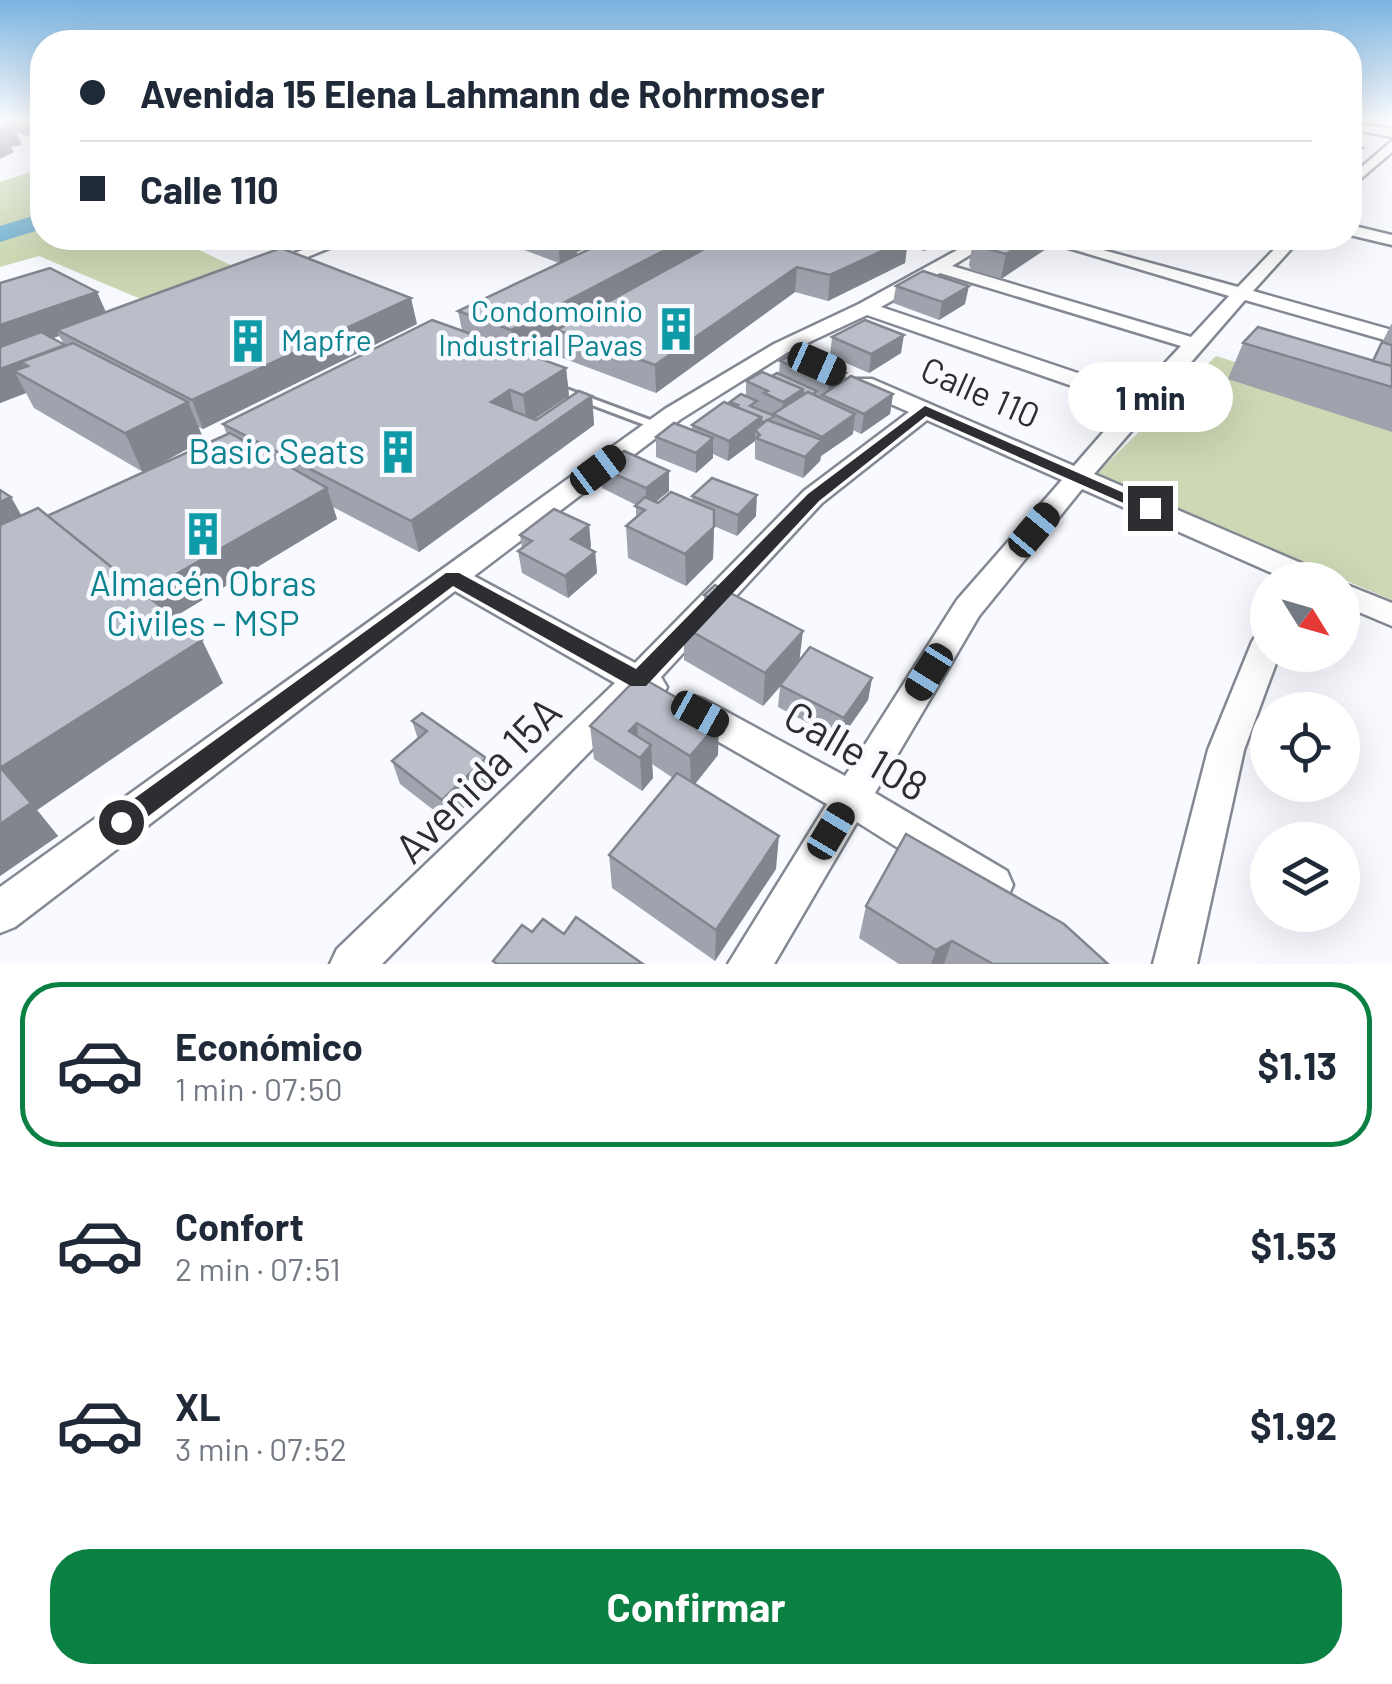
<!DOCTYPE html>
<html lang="es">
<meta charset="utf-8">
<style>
body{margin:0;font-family:Barlow,sans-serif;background:#f2f2f3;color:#1f2937;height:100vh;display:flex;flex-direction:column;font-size:38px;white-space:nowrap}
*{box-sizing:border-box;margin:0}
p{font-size:32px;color:#747a83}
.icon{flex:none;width:55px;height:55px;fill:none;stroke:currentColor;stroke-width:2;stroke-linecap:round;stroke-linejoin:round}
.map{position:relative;height:964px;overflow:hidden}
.details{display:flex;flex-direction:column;background:#fff;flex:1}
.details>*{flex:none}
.guide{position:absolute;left:30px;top:30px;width:1332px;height:220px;border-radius:40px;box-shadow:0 10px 40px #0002;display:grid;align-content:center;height:220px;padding:0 50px;background:#fff}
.needle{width:65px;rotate:127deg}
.buttons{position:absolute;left:1250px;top:562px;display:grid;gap:20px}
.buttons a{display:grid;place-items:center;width:110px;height:110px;border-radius:50%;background:#fff;box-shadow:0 10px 40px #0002;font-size:50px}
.end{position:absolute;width:45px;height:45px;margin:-22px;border:12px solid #2c2e32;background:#fff;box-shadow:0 0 0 5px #fff}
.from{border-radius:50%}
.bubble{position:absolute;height:70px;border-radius:35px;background:#fff;box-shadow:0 10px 40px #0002;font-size:32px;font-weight:700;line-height:70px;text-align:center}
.car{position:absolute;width:30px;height:60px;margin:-30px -15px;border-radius:12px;box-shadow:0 0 8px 2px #0007;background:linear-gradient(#222 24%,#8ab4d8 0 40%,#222 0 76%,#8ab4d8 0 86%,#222 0)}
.guide b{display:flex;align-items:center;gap:35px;height:95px;font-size:38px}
.guide b+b{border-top:2px solid #e0e1e3}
.guide i{width:25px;height:25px;background:#1f2937}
ul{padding:18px 0 0;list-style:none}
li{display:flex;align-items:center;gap:30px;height:165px;margin:0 20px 15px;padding:0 30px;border:5px solid transparent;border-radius:40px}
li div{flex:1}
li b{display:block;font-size:38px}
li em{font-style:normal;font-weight:700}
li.current{border-color:#0b8043}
li>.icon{width:90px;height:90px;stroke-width:1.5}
.cta{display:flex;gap:20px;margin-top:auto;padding:20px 50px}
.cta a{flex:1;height:115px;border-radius:40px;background:#0b8043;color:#fff;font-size:40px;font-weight:700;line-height:115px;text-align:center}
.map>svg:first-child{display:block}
</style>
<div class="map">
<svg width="1392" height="964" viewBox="0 0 1392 964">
<rect width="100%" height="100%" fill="#f8faff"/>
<g fill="#cdd9b5">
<path d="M42,168V238H174L241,270L150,303L39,256L0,267V182Z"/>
<path d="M1216,356L1392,411V600L1095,475Z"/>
</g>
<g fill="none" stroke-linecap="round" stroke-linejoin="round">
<path fill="#76b2d1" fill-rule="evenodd" d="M42,213V229L0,242V226Z"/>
<g stroke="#838892" stroke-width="6">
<g id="lane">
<path d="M537,238H547L572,246L595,238H605L572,251Z"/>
<path d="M556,385L661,424L663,426L657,429L653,428L552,390L551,388L552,386Z"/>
</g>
</g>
<g stroke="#838892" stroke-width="5">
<g id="street">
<path d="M1350,123L1392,129V137L1350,129Z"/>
<path d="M1392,141V152L1350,188V177Z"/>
<path d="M1350,225L1392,235V245L1350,235Z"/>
<path d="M333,238H354L273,271L259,267Z"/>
<path d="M979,238H998L952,266L1191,337L1229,296L1035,238H1059L1238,287L1285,238H1301L1253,291L1392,330V342L1245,300L1094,474L1324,573L1328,580H1288L1082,489L979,616L875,793L1007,871L1013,885L1007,899L993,905L979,899L857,822L774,964H728L827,804L679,719L674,709L679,699L691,695L703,699L845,776L957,600L1062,480L927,420L822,503L661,677L667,687L663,696L651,700L643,697L382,964H330L337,949L615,683L455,591L15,927L0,933V887L665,409L774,344L859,304ZM940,273L1181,346L1137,393L881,307ZM867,315L1127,405L1074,466L872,379H856L853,384L856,389L909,412L804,491L635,663L474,576L681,419L788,352Z"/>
<path d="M1342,583L1392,603V626L1342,605Z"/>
<path d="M1268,631V655H1279L1244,750L1197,964H1153L1208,750L1252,642L1257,634Z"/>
</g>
</g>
<use href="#lane" fill="#fff" fill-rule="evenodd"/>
<use href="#street" fill="#fff" fill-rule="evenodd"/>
</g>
<g fill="#a0a3ad" fill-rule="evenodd">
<path d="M11,120H42L35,138L16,132Z"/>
<path d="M1350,146L1363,148L1357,162L1350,167Z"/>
<path d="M492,238H589L580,241V243L576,245L577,255L613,238H948L924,251L907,246L905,263L828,301L795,292L656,393L560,357L558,333L523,352L566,368L569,396L534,419L592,396L594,425L419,552L333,507L337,519L174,617L223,683L37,810L58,836L0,876V490L11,497L21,515L47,516L143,472L34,408L26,393L0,403V283L97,292L106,312L417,324L203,429L198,427L204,440L146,471L227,435L223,424L462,330L458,311L559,263ZM59,336L64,344L52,338Z"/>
<path d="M973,241L1046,249L1001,279L971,270L969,265Z"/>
<path d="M896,286L965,304L939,320L893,303Z"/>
<path d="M1392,323V432L1228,379L1243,343L1373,360Z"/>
<path d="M832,337L901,353L869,373L830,356Z"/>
<path d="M780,361L846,373V380L893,394L890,414L861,434L853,430V434L821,456L820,461L803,478L755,459V441L728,461L713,454V458L696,473L656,457V437L692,430V425L730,404V402L746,396V381L779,374Z"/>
<path d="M601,468L669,491L656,502L692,501V496L756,516L737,536L714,526L713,559L686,586L628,558L626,526L636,517V505L602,488Z"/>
<path d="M589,525L591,547L589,548L595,552L597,573L568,598L522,573L518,551L522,548L520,535Z"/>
<path d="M715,585L800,659L872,678L868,700L840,740L778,707L780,687L763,706L684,660V627L704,608V595Z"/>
<path d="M639,676L718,755L695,784L776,869L715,961L612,888L609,855L673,778L652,764L653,778L642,791L594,759L590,726Z"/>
<path d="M412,721L491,781L449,822L400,784L392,761L418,739Z"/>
<path d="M866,906L1108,964H899L859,938Z"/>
</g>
<g fill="#82858d">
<path d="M10,120L22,145L11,147L14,152L0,159V122Z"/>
<path d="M42,123V136L35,138L30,125Z"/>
<path d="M1363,148L1357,162L1350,167L1356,154Z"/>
<path d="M558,238H589L580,241V243L576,245L577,256L560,264Z"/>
<path d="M688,238H732L557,330L558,333L514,357L511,330Z"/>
<path d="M926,238H948L924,251Z"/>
<path d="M1033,238H1049L1046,249L1001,279L1006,254Z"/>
<path d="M908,239L905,263L828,301L830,275Z"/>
<path d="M797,267L795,292L656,393L655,365Z"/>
<path d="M969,286L965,304L939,320L942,302Z"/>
<path d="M97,292L108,318L57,330L59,336L0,357V325Z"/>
<path d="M411,298L417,324L203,429L192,400Z"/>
<path d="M904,335L901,353L869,373L871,354Z"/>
<path d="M65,345L28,366L21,362L31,380L14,371L26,393L0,403V369Z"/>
<path d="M566,368L569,396L527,424L523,395Z"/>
<path d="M846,373L844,392L827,397L829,383Z"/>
<path d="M803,389L801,408L782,418L783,402Z"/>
<path d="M510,390L515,419L491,402Z"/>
<path d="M893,394L890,414L861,434L864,414Z"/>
<path d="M592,396L594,425L419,552L411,521Z"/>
<path d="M188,402L204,440L143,473L125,433Z"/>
<path d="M855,414L853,434L821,456L820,461L803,478L805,457L821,441L822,437Z"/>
<path d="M761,417L760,434L755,430V441L728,461L729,441Z"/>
<path d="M713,438V458L696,473V453Z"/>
<path d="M669,471V491L646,509V488Z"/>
<path d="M327,488L337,519L156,628L139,595Z"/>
<path d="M757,495L756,516L737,536L738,515Z"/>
<path d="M11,497L29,529L0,543V502Z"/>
<path d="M589,525L591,547L573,561L571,539Z"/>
<path d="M714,527L713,559L686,586L685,554Z"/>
<path d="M595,552L597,573L568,598L565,576Z"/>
<path d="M803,631L799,664L763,706L765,673Z"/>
<path d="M202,640L223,683L37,810L58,836L0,876V768Z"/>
<path d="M872,678L868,700L840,740L844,718Z"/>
<path d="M719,722L718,755L691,789L690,756Z"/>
<path d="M637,723L639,756L629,731Z"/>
<path d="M651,745L653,778L642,791L640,758Z"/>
<path d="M486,758L491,781L449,822L442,800Z"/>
<path d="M779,836L776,869L715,961L716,930Z"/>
<path d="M952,941L944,964H931L936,950Z"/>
</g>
<g fill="#babec9" stroke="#82858d" stroke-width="2.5">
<path d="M12,120H42V123L30,125Z"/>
<path d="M1350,146L1363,148L1356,154L1350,153Z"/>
<path d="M613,238H688L511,330L458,311Z"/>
<path d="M724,238L908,239L830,275L797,267L655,365L557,330Z"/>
<path d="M980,238H1033L1006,254L976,246L973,241Z"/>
<path d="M281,248L411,298L192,400L57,330Z"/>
<path d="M50,268L97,292L0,325V283Z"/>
<path d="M923,271L969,286L942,302L896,286Z"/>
<path d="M432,320L566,368L523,395L510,390L491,402L536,420L579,391L592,396L411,521L223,424Z"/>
<path d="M865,320L904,335L871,354L832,337Z"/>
<path d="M1258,327L1392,366V387L1243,343Z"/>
<path d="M41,332L65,345L0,369V347Z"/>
<path d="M1382,342L1392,345V366L1373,361Z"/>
<path d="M73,343L188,402L125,433L14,371L28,366L21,362Z"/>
<path d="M798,351L846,373L829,383L780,361Z"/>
<path d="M762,372L803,389L783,402L764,393L768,391L746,381Z"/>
<path d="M777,373L817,391L812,395L808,392L803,395V389L772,376Z"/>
<path d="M851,376L893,394L864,414L822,395Z"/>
<path d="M808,392L855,414L822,437L773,414Z"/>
<path d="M741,394L757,401L750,406L775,416L764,422L761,421V417L735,407L738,405L730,402Z"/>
<path d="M724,402L761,417L729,441L692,425Z"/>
<path d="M767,420L822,440L805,457L756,438L760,435L755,430Z"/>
<path d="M674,423L713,438L696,453L656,437Z"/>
<path d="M230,433L327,488L143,593L47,516Z"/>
<path d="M624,451L669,471L646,488L601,468Z"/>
<path d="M712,478L757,495L738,515L692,496Z"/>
<path d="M0,490L11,497L0,502Z"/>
<path d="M671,492L714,510V527L685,554L626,526L645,510L635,506L645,497L658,503Z"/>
<path d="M38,508L202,640L0,768V525Z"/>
<path d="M554,509L589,525L571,539L595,552L565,576L518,551L532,541L520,535Z"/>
<path d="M715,585L803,631L765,673L684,627L714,600L704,595Z"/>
<path d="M810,647L872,678L844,718L780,685Z"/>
<path d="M639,676L719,722L690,756L637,723L629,731L651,745L640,758L590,726Z"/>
<path d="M422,713L486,758L442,800L392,761L427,731L412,721Z"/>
<path d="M0,767L31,803L0,824Z"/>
<path d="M677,773L779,836L716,930L609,855Z"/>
<path d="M906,834L1064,924L1108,964H993L952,941L936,950L866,906Z"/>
<path d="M576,917L643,964H497L493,961L522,925L532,932L543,919L564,934Z"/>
</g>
<linearGradient id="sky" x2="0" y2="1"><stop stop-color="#7ab3df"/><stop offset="0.47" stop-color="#fcfdff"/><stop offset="1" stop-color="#fcfdff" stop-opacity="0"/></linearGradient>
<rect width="1392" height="254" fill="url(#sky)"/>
<path fill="#2c2e32" d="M925,406L1158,508L1144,512L926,416L819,501L646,686H631L453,586L130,830L121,833L113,830L109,822L113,814L446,573H459L636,669L808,494Z"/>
<defs>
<g id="building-bare" transform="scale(3.45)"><path d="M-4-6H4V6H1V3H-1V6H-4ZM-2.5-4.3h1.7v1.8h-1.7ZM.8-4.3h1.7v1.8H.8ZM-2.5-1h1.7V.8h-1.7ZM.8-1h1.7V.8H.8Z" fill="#0f9aa8" stroke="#f8faff" stroke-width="2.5" paint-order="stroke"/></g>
</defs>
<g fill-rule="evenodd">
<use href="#building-bare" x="676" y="329"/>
<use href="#building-bare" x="248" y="341"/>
<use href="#building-bare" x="398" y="452"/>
<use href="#building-bare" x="203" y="534"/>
</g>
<g text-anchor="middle" stroke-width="9" stroke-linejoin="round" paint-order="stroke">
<g font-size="30" fill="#0d838f" stroke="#f8faff" text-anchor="end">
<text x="643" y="322">Condomoinio<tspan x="643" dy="34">Industrial Pavas</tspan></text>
<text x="281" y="351" text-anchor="start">Mapfre</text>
</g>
<g font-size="35" fill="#2c2e32" stroke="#f8faff">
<text transform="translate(980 393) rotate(24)" y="12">Calle 110</text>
</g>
<g font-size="35" fill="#0d838f" stroke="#f8faff" text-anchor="end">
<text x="365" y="464">Basic Seats</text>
<text x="203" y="596" text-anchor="middle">Almacén Obras<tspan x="203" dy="40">Civiles - MSP</tspan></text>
</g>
<g font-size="42" fill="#2c2e32" stroke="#f8faff">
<text transform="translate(856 751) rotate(30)" y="15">Calle 108</text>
<text transform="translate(478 780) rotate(-45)" y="15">Avenida 15A</text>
</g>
</g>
</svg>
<div class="buttons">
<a><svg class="needle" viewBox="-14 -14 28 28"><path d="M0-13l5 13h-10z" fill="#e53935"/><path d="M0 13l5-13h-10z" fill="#747a83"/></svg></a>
<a><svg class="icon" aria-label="locate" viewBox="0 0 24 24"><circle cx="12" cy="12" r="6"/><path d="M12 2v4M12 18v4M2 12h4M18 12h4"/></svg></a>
<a><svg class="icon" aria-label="layers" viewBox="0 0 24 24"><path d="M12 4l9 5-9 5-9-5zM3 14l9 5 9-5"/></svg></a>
</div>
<i class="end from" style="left:121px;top:822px"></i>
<i class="end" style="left:1150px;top:508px"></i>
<div class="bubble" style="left:1068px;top:362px;width:165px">1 min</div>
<i class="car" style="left:817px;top:364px;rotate:114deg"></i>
<i class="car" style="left:598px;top:470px;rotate:53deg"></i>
<i class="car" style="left:1034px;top:530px;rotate:40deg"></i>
<i class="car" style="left:929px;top:672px;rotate:212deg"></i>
<i class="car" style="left:700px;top:714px;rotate:119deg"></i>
<i class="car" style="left:831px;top:831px;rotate:31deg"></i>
<div class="guide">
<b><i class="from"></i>Avenida 15 Elena Lahmann de Rohrmoser</b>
<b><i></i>Calle 110</b>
</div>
</div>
<section class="details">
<ul>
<li class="current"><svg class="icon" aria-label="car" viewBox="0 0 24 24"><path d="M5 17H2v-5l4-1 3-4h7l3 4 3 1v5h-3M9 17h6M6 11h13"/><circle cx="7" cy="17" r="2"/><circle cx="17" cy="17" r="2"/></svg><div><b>Económico</b><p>1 min · 07:50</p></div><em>$1.13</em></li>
<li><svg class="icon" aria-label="car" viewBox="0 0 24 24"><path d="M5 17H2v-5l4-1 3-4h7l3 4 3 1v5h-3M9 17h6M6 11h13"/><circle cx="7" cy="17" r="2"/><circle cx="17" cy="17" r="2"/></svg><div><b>Confort</b><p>2 min · 07:51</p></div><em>$1.53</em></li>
<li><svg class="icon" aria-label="car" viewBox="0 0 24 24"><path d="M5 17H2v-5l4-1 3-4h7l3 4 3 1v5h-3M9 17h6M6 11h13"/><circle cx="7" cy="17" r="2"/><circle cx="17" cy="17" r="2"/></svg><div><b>XL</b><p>3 min · 07:52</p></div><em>$1.92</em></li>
</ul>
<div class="cta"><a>Confirmar</a></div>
</section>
